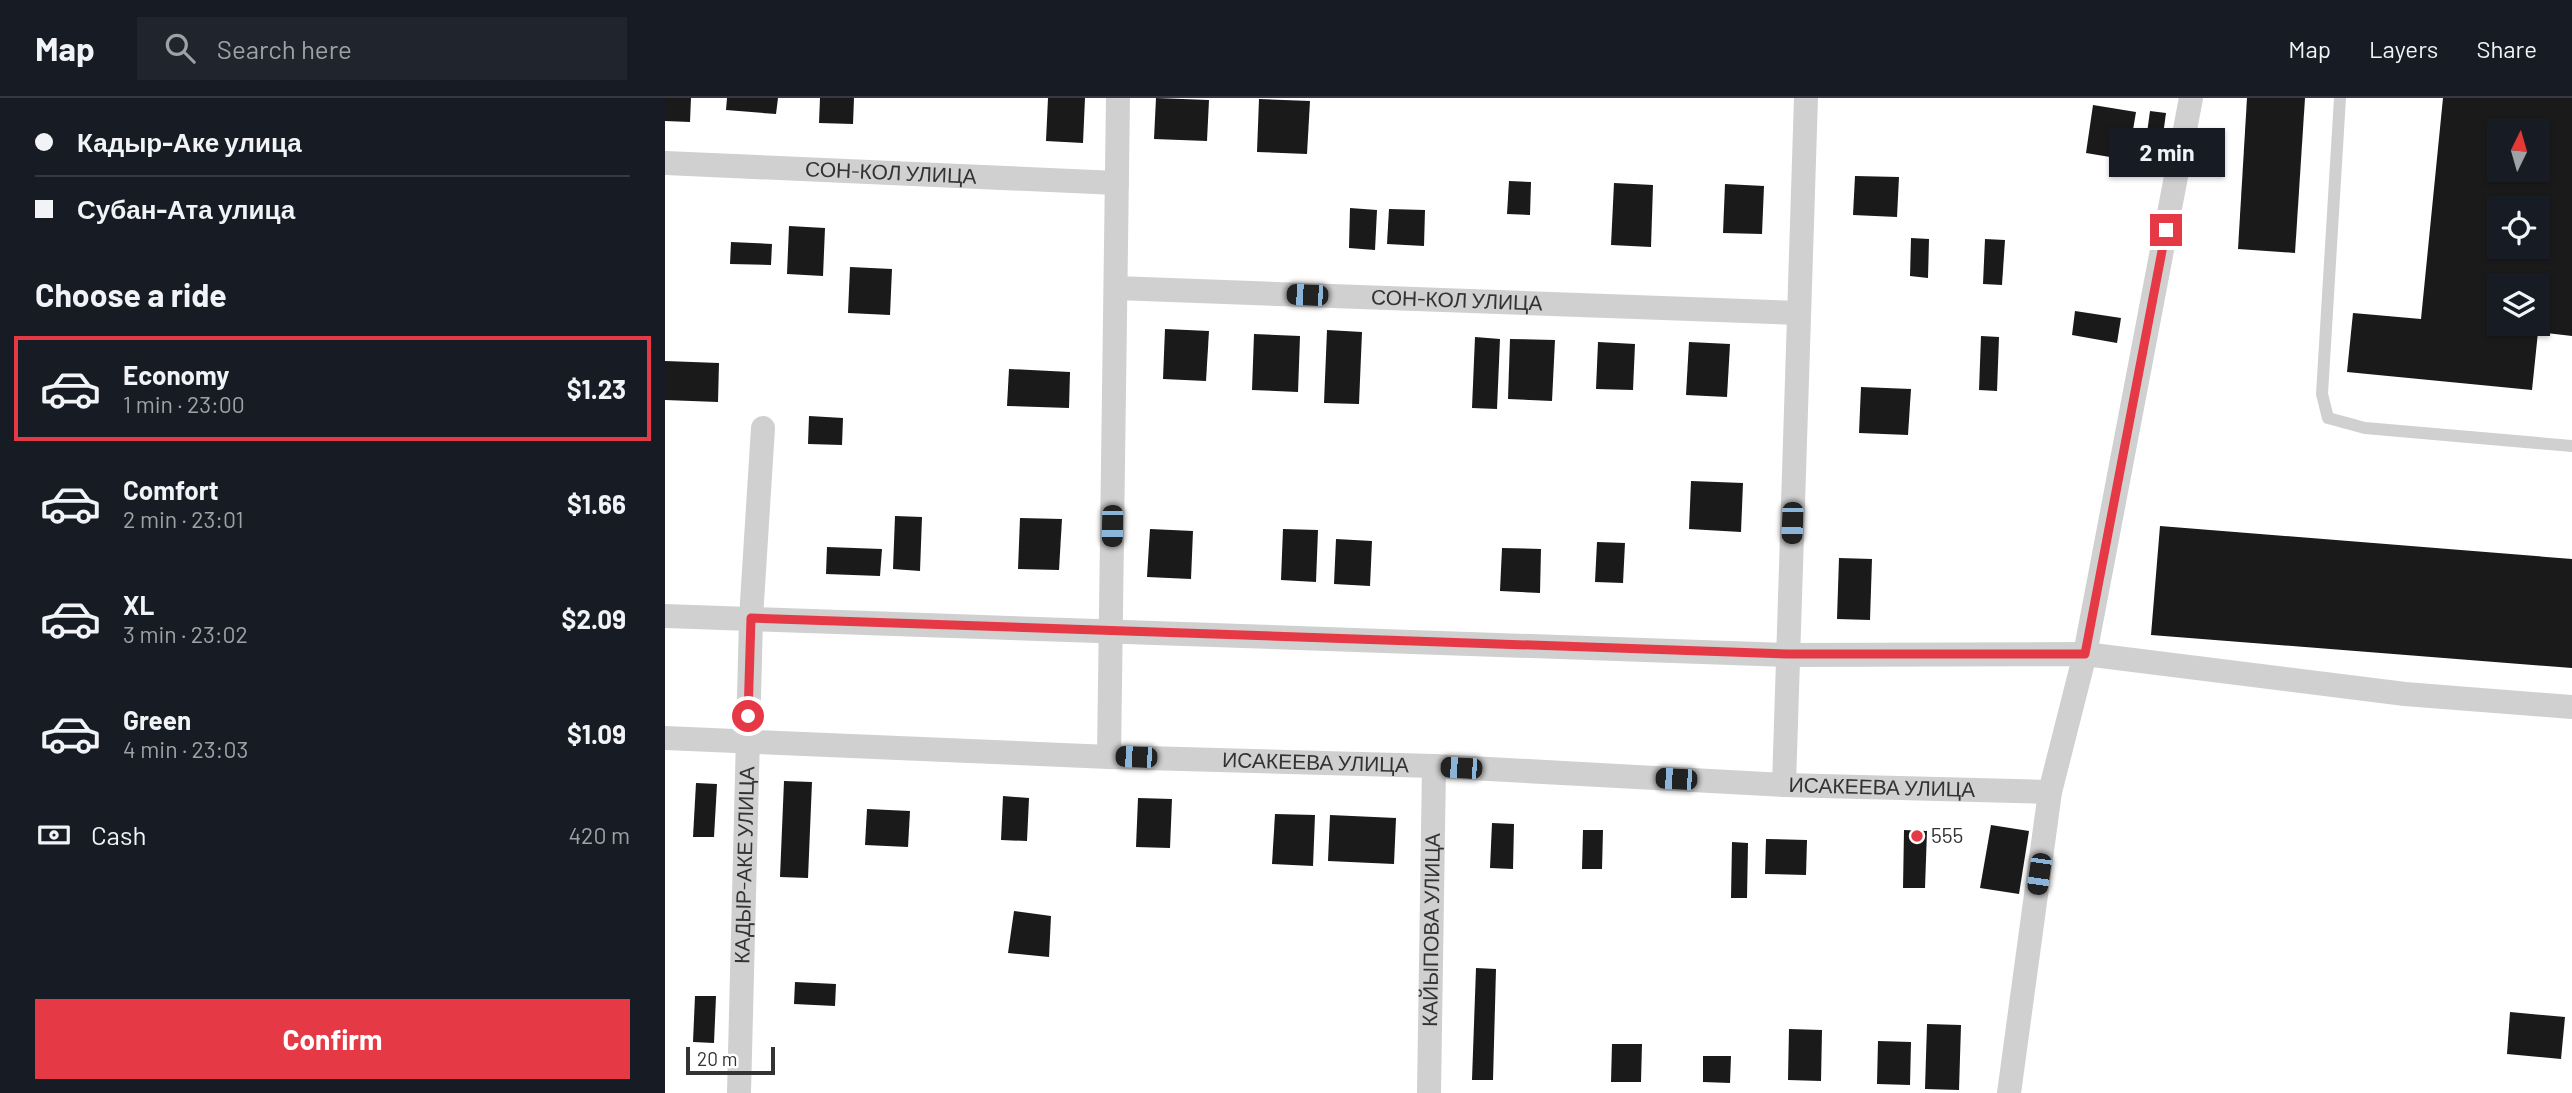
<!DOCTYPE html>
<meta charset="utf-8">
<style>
body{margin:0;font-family:Barlow,sans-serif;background:#20242c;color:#f1f3f6;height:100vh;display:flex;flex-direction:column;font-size:26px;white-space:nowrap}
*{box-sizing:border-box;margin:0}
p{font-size:23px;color:#9ea1a6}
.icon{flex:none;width:38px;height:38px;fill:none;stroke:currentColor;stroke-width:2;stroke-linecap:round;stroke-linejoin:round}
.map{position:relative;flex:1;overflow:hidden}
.side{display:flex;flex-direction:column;background:#171b24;width:665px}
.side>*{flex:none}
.top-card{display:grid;align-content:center;height:154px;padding:0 35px;background:#171b24}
.needle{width:46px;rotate:5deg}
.fabs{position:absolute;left:1822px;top:21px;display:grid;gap:14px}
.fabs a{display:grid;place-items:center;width:63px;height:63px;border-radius:0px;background:#171b24;box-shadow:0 2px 5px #0004;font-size:35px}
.scale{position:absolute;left:21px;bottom:18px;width:89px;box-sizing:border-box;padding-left:7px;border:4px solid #333;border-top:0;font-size:19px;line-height:24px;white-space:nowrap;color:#333;-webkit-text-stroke:5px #fff;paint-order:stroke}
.end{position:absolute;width:32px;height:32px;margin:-16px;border:9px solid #e63946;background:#fff;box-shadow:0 0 0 4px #fff}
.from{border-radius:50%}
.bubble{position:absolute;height:49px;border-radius:0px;background:#171b24;box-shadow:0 2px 5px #0004;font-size:23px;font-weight:700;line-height:49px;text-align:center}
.car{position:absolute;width:21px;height:42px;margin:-21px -10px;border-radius:9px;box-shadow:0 0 5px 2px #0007;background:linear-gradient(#222 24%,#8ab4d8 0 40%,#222 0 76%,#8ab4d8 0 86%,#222 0)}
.top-card b{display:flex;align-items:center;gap:24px;height:66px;font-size:26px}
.top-card b+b{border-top:2px solid #363941}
.top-card i{width:18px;height:18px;background:#f1f3f6}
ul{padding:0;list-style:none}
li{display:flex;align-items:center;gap:21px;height:105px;margin:0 14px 10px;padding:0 21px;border:4px solid transparent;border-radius:0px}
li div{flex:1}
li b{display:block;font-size:26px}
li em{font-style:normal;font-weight:700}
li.active{border-color:#e63946}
li>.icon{width:63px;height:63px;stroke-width:1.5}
h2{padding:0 35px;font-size:32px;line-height:84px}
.pay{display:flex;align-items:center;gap:18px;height:77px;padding:0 35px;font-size:26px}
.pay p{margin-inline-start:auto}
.cta{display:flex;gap:14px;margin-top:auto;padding:14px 35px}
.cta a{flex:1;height:80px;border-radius:0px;background:#e63946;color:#fff;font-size:28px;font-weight:700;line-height:80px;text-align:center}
header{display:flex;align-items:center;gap:42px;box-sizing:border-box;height:98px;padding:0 35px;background:#171b24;border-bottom:2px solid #363941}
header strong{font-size:33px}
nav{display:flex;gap:38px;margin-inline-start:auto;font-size:24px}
.search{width:490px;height:63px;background:#20242c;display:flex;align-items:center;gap:18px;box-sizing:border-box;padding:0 24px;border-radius:0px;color:#9ea1a6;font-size:26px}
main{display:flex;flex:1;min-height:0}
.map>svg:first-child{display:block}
</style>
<header>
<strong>Map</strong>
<div class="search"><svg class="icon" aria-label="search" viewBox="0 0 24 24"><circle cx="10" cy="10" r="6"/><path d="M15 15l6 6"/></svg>Search here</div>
<nav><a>Map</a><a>Layers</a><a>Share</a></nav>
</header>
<main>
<section class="side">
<div class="top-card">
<b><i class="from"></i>Кадыр-Аке улица</b>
<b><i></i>Субан-Ата улица</b>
</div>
<h2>Choose a ride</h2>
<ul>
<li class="active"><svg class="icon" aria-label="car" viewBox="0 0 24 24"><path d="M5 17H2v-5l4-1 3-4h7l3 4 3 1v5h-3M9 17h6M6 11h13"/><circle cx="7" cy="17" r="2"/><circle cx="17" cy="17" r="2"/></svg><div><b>Economy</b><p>1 min · 23:00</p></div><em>$1.23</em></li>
<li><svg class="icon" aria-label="car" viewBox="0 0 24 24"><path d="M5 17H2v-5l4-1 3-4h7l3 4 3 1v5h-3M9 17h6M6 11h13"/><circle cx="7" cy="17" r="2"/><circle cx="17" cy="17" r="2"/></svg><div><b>Comfort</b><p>2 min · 23:01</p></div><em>$1.66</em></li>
<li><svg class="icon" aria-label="car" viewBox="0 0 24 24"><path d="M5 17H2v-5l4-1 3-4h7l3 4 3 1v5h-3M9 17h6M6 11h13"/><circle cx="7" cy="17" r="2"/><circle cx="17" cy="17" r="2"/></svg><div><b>XL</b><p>3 min · 23:02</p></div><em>$2.09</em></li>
<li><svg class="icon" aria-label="car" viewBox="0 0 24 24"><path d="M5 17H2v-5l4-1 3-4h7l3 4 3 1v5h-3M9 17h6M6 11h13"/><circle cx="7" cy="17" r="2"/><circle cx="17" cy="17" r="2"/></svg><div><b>Green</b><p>4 min · 23:03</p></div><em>$1.09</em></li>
</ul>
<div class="pay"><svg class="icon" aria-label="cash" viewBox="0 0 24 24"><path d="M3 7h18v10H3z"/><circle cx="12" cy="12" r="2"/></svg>Cash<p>420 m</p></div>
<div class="cta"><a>Confirm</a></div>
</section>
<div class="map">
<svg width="1907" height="995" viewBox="0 0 1907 995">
<rect width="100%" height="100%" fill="#fff"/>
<g fill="#1a1a1a" fill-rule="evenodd">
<path d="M0,0H26L25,24L0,23Z"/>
<path d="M62,0H113L111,16L61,12Z"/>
<path d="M155,0H189L188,26L154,25Z"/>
<path d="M383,0H420L418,45L381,43Z"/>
<path d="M491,0L544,2L542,43L489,41Z"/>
<path d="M1582,0H1640L1630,155L1573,151Z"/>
<path d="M1778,0H1907V238L1873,234L1867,292L1682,274L1688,215L1756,221ZM1834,33H1872V72H1834ZM1834,110H1872V149H1834ZM1834,187H1872V226H1834Z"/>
<path d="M594,1L645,3L642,56L592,54Z"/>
<path d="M1428,7L1471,14L1463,62L1421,55Z"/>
<path d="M1485,13L1501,15L1495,59L1479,57Z"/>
<path d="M1190,78L1234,79L1232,119L1188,117Z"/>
<path d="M844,83L866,84L865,117L842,116Z"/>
<path d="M949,85L988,87L986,149L946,147Z"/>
<path d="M1060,86L1099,88L1097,136L1058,135Z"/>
<path d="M685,110L712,112L710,152L684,150Z"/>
<path d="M724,111L760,112L759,148L722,146Z"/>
<path d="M124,128L160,130L158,178L122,176Z"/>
<path d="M1246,140L1264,141L1263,180L1245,178Z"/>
<path d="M1320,141L1340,142L1337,187L1318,186Z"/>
<path d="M66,144L107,146L106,167L65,166Z"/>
<path d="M185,169L227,171L225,217L183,215Z"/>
<path d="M1410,213L1456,220L1452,245L1407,237Z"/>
<path d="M500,231L544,233L541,283L498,281Z"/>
<path d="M662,232L697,234L694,306L659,305Z"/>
<path d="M589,236L635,238L633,294L587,292Z"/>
<path d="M1316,238L1334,239L1332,293L1314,292Z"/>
<path d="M810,239L835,241L832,311L807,310Z"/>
<path d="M845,241L890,242L887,303L843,301Z"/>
<path d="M933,244L970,246L968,292L931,291Z"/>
<path d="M1024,244L1065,246L1062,299L1021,297Z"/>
<path d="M0,263L54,265L53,304L0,302Z"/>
<path d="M344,271L405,274L404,310L342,308Z"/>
<path d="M1196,289L1246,291L1243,337L1194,335Z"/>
<path d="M144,318L178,320L177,347L143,346Z"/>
<path d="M1026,383L1078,385L1076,434L1024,431Z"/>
<path d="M230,418L257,419L255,473L228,471Z"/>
<path d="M355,420L397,421L394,472L353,471Z"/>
<path d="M1495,428L1907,461V570L1486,537Z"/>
<path d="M485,431L528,433L526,481L482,479Z"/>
<path d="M618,431L653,432L651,484L616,482Z"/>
<path d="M671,441L707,443L705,488L669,486Z"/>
<path d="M932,444L960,445L958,485L930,484Z"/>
<path d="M162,449L217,451L215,478L161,476Z"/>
<path d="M837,450L876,451L875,495L835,493Z"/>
<path d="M1174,460L1207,461L1205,522L1172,521Z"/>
<path d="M119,683L147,684L143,780L115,779Z"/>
<path d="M31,685L52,686L49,739H28Z"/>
<path d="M338,698L364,700L362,743L336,742Z"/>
<path d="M473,700L507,701L505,750L471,749Z"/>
<path d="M202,711L245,713L243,749L200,747Z"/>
<path d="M610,716L650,717L648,768L607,766Z"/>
<path d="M665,717L731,720L729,766L663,763Z"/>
<path d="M827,725L849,726L848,771L825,770Z"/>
<path d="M1326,727L1364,733L1354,796L1315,790Z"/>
<path d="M918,732H938L937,771H917Z"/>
<path d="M1239,732L1262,733L1260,790H1238Z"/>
<path d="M1101,741L1142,742L1141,777L1100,776Z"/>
<path d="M1067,744L1083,745L1082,800H1066Z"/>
<path d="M349,813L386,818L384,859L343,855Z"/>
<path d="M811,870L831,871L828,982H807Z"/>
<path d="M130,884L171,886L170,908L129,906Z"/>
<path d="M30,898H51L49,945L28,944Z"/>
<path d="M1845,914L1900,919L1896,961L1842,956Z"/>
<path d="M1262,926L1296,927L1294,992L1260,991Z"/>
<path d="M1124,931L1157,932L1156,983L1123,982Z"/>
<path d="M1213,943L1246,944L1245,987L1212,986Z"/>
<path d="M947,946H977L976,984H946Z"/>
<path d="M1038,958H1066L1065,985L1038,984Z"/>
</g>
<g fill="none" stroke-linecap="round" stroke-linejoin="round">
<path stroke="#d0d0d0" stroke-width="12" d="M1675,0L1657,296L1663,320L1700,330L1907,348"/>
<g stroke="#d0d0d0" stroke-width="24">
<path id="s1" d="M0,65L452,85"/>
<path id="s2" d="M451,190L1134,215"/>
<path d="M0,518L1123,557L1420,556L1740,596L1907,609"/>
<path id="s3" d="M0,640L444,659L769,668L1119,687L1385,694"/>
<path d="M444,659L453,0"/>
<path d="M1119,687L1141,0"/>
<path id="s4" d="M74,995L86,520L98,330"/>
<path id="s5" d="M764,995L769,668"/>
<path d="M1344,995L1385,694L1420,556L1526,0"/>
</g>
</g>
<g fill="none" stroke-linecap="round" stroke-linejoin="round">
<path stroke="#e63946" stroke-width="9" d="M83,618L86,520L1123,556H1420L1501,132"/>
</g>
<circle fill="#e63946" stroke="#fff" stroke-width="2.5" cx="1252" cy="738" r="7"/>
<g text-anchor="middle" stroke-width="7" stroke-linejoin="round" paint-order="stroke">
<g font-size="21" fill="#333" stroke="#fff">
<text dy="7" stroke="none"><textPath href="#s1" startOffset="226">СОН-КОЛ УЛИЦА</textPath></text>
<text dy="7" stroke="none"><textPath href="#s2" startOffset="341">СОН-КОЛ УЛИЦА</textPath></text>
<text dy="7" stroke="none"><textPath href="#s3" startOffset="651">ИСАКЕЕВА УЛИЦА</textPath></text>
<text dy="7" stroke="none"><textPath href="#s3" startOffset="1218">ИСАКЕЕВА УЛИЦА</textPath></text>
<text dy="7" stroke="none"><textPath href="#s4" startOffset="228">КАДЫР-АКЕ УЛИЦА</textPath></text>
<text dy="7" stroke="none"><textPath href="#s5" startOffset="163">КАЙЫПОВА УЛИЦА</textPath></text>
</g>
<g font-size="21" fill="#333" stroke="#fff" text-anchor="start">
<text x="1266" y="745">555</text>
</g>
</g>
</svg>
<div class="fabs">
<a><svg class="needle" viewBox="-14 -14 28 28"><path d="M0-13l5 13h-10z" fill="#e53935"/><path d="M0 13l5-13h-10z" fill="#9ea1a6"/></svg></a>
<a><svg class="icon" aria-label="locate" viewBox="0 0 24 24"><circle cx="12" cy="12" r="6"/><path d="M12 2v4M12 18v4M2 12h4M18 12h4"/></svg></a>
<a><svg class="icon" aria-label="layers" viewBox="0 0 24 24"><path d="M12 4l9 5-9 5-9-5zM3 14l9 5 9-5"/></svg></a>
</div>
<div class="scale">20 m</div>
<i class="end from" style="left:83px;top:618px"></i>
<i class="end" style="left:1501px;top:132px"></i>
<div class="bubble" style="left:1444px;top:30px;width:116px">2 min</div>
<i class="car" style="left:642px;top:197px;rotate:272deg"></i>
<i class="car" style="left:1127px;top:425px;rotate:182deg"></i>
<i class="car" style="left:447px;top:428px;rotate:181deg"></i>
<i class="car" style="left:471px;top:659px;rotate:272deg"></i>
<i class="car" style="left:796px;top:670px;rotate:273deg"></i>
<i class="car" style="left:1011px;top:681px;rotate:273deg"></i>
<i class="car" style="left:1374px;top:776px;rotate:188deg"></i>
</div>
</main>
